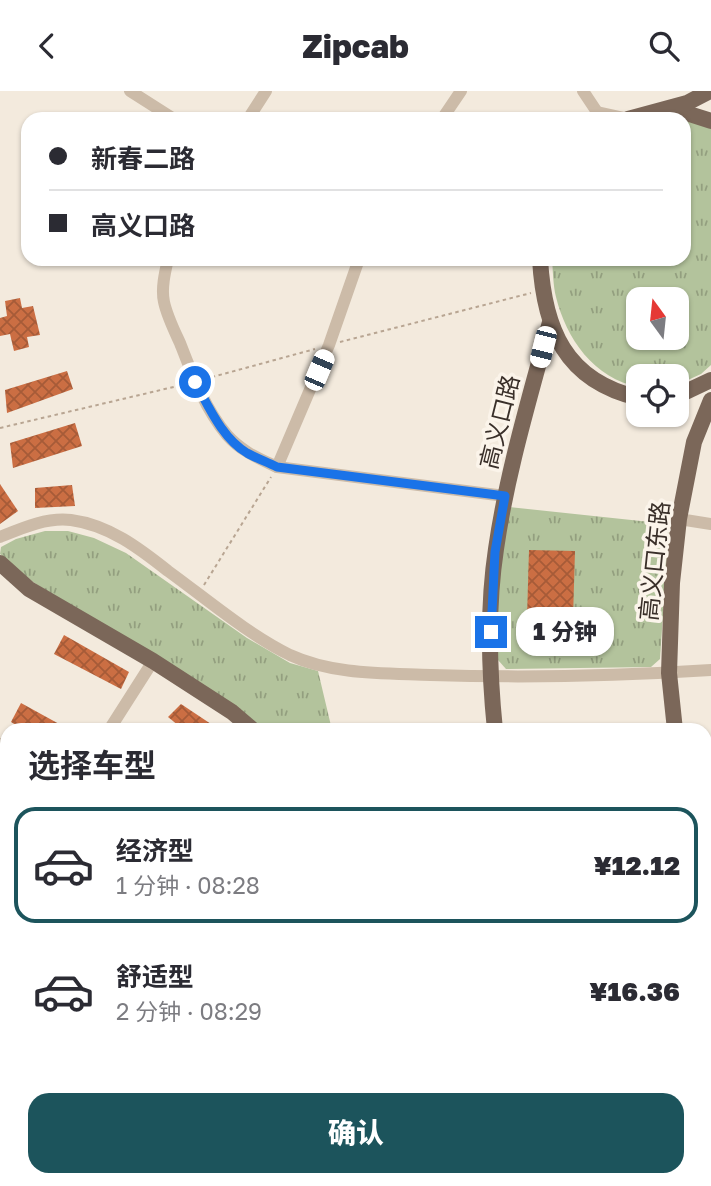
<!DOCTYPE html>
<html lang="zh">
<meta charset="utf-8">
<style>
body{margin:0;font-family:"Golos Text","Noto Sans SC",sans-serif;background:#f2f2f3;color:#2b2b33;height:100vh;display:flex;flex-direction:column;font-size:26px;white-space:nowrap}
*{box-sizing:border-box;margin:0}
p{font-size:23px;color:#7c7c81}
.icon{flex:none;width:38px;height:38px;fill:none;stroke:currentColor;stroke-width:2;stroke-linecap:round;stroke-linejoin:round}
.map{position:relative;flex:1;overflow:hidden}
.details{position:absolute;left:0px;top:632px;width:712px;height:464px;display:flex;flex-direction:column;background:#fff;border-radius:21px 21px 0 0;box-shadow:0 2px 5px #0004}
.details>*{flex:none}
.top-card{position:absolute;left:21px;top:21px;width:670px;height:154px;border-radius:21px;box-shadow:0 2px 5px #0004;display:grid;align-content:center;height:154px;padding:0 28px;background:#fff}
.needle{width:46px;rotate:345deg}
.buttons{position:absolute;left:626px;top:196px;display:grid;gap:14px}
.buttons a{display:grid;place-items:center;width:63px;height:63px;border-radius:14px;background:#fff;box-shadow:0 2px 5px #0004;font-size:35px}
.end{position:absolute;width:32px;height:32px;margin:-16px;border:9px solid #1a73e8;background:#fff;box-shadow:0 0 0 4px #fff}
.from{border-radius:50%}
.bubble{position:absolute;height:49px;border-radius:21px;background:#fff;box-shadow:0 2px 5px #0004;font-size:23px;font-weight:800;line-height:49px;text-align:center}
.car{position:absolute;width:21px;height:42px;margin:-21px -10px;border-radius:9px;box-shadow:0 0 5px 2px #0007;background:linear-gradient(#fff 24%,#345 0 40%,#fff 0 76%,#345 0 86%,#fff 0)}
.top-card b{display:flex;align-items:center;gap:24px;height:66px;font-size:26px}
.top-card b+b{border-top:2px solid #e1e1e2}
.top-card i{width:18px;height:18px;background:#2b2b33}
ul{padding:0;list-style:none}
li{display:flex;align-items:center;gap:21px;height:116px;margin:0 14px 10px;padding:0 14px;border:4px solid transparent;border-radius:21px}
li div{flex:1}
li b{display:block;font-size:26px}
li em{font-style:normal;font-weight:800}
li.selected{border-color:#1c545c}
li>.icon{width:63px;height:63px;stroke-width:1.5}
h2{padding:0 28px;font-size:32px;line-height:84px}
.cta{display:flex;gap:14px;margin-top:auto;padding:14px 28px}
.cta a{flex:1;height:80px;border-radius:21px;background:#1c545c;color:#fff;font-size:28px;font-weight:800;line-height:80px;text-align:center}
header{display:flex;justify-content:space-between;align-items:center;height:91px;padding:0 28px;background:#fff;font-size:32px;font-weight:800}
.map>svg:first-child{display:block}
</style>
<header><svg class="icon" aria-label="back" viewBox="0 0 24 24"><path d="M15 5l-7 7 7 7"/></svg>Zipcab<svg class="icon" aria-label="search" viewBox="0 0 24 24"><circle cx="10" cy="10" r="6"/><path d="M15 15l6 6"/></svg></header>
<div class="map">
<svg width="711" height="1095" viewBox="0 0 711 1095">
<defs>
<pattern id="park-tufts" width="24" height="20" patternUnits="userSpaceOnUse" patternTransform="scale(1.75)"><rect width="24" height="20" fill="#b3c39c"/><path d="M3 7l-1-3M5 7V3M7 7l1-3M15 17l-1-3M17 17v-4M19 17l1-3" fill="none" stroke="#939f7f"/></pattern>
<pattern id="building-cross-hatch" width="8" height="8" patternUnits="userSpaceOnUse" patternTransform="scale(1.75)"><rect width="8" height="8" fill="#cb6e43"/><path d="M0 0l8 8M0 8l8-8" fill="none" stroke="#a65b38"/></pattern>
</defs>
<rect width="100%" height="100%" fill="#f3eadd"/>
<g fill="url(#park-tufts)" fill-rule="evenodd">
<path d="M684,28L711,37V274L701,283L677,294V285H639V296C594,288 566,247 556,206C553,194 553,180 552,168H684ZM639,208H677V247H639Z"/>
<path d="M509,416L669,433L660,568L651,576L506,578L498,569L497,518L501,462Z"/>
<path d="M45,440H68L94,447L126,462L247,547L290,572L318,580L332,639H259L39,495L19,481L0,463L1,456L16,448Z"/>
</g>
<g fill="url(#building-cross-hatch)">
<path d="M20,207L22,217L33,215L40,244L27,246L29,256L14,260L10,243L0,245V227L7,225L5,210Z"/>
<path d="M67,280L73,298L7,322L5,299Z"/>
<path d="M75,332L82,355L13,377L10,352Z"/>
<path d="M0,393L18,420L0,433Z"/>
<path d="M72,394L75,415L35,417V397Z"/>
<path d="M529,459L575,460L573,527L527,526Z"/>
<path d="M64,544L129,581L121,598L54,563Z"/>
<path d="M21,612L70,639H24L11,631Z"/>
<path d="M181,613L220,639H184L168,626Z"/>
</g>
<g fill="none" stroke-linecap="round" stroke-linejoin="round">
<g stroke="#b8a592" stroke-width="2" stroke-dasharray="3.5 3.5" stroke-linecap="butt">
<path d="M340,251L531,202"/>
<path d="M205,288L315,258"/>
<path d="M0,337L186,293"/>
<path d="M204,494L271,386"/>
</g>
<g stroke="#ccbba8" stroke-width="12">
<path d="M130,0L174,28"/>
<path d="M583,0L597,21"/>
<path d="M248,28L266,0"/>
<path d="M442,28L461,0"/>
<path d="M597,28V21L629,28"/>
<path d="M168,168C165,181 161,198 164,211C167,225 174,239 180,252C192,283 205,318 227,344C241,360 258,367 277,376L505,405"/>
<path d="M277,376L329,254L359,168"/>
<path d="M679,428L711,433"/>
<path d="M0,446C22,437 47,426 71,429C109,434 139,457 168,480C208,509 246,542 290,564C333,584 385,582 431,584C524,587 618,585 711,579"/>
<path d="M109,639L153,570"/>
<path d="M0,653L7,656"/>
<path d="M0,827L7,831"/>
<path d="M705,936L711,935"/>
<path d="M166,1088L169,1095"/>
</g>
<g stroke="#7b6759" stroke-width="16">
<path d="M669,21H683L711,30"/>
<path d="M628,28L687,12L710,0"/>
<path d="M540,168C544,238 565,290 639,307"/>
<path d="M677,305L711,289"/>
<path d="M0,472L29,498L153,570L232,621L253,639"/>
<path d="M495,639C489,580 487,517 496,458C507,381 530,306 550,231"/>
<path d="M675,639L669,582L672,492L679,428L694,351L711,309"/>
<path d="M705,787L711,804"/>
<path d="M432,1088L433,1095"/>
<path d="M444,1088L445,1095"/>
<path d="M656,1088L659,1095"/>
</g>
</g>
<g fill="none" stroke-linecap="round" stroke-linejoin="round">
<path stroke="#1a73e8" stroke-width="9" d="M195,291C209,316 222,347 247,362C256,367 267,371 277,376L505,405L495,461L491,541"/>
</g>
<g text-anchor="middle" stroke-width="7" stroke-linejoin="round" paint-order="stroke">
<g font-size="24" fill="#392f29" stroke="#fbf4ea">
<text transform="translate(500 331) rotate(-76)" y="8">高义口路</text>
<text transform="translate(655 470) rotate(-84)" y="8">高义口东路</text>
</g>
</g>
</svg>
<div class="buttons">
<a><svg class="needle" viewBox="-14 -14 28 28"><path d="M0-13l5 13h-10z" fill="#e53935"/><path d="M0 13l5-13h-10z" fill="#7c7c81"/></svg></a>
<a><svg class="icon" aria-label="locate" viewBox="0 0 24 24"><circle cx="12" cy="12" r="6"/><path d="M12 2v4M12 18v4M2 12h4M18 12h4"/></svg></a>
</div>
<i class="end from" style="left:195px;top:291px"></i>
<i class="end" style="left:491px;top:541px"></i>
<div class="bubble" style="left:516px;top:516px;width:98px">1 分钟</div>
<i class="car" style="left:543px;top:256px;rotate:194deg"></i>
<i class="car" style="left:319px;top:279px;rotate:23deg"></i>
<div class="top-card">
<b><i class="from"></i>新春二路</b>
<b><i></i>高义口路</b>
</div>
<section class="details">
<h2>选择车型</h2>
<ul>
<li class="selected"><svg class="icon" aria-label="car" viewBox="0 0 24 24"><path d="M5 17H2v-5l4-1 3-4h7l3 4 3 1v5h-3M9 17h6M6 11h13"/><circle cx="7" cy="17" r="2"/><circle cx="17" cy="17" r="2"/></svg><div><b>经济型</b><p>1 分钟 · 08:28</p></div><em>¥12.12</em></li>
<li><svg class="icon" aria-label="car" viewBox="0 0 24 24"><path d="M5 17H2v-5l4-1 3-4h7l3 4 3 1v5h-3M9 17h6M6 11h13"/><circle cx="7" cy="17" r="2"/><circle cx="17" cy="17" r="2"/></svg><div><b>舒适型</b><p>2 分钟 · 08:29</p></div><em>¥16.36</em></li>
</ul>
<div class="cta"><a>确认</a></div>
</section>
</div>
